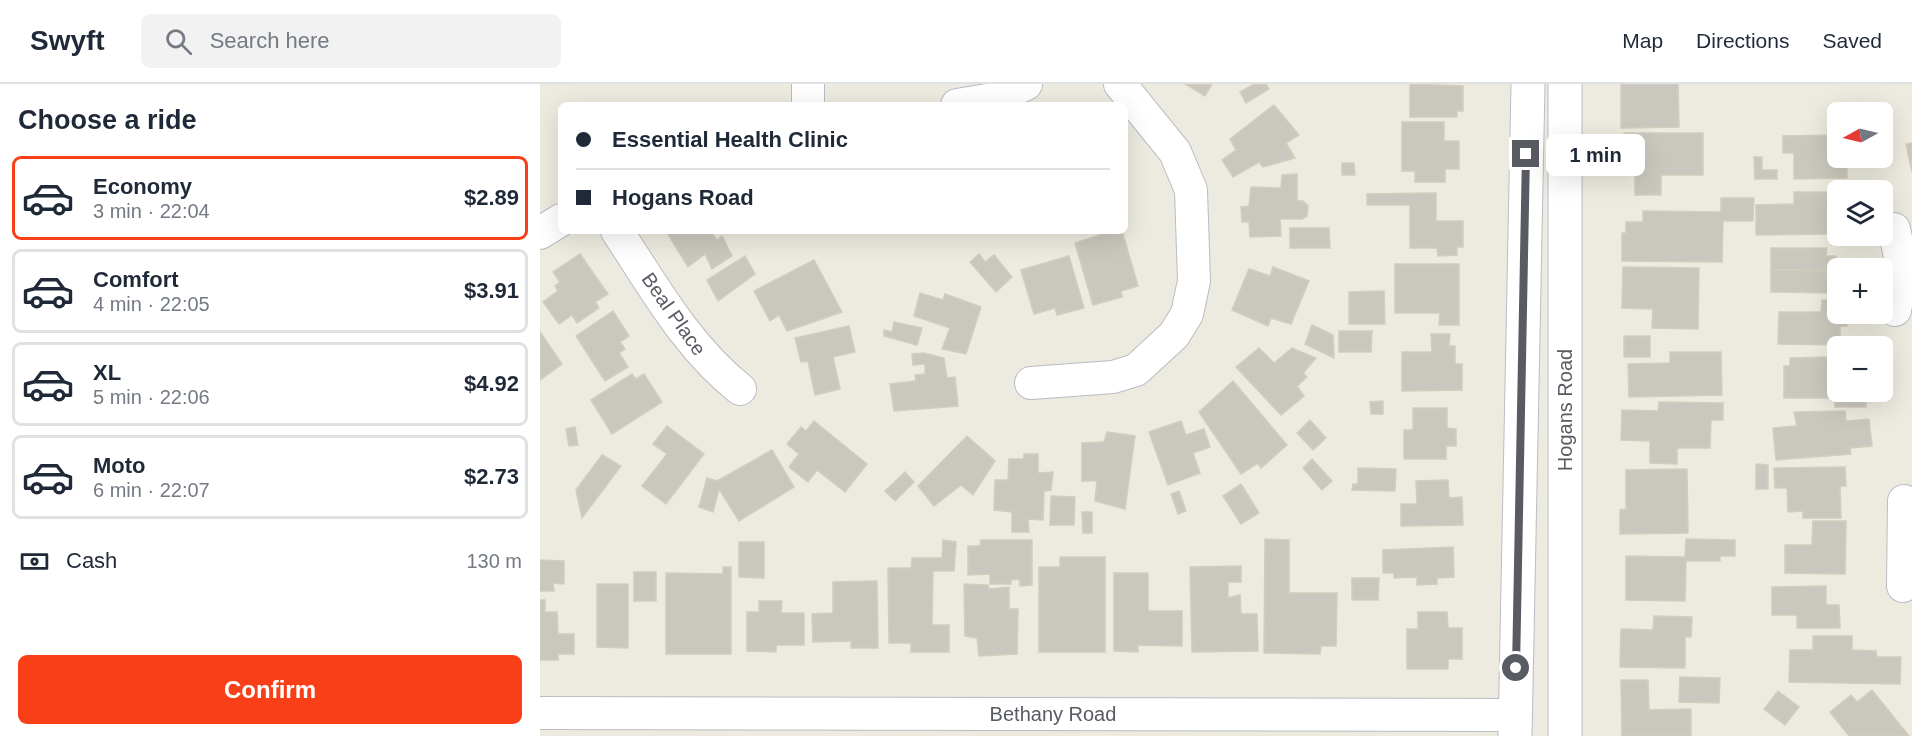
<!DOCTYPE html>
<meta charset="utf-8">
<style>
body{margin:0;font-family:Arial,sans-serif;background:#f2f2f3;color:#1f2937;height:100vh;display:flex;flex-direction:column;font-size:22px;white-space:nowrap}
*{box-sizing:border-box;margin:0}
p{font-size:20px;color:#747a83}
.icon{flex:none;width:33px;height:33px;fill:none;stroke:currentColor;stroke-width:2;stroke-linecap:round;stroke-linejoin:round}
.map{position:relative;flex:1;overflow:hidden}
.sheet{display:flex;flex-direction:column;background:#fff;width:540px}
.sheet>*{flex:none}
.top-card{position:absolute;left:18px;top:18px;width:570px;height:132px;border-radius:9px;box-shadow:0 6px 24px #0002;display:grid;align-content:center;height:132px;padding:0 18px;background:#fff}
.needle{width:39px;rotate:262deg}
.controls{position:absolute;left:1287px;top:18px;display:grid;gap:12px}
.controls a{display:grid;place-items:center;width:66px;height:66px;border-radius:9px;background:#fff;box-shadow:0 6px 24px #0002;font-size:30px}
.end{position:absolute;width:27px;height:27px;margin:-14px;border:8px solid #585b62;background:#fff;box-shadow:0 0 0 3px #fff}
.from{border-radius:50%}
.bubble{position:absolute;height:42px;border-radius:9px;background:#fff;box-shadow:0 6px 24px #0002;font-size:20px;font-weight:700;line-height:42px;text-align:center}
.top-card b{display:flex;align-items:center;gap:21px;height:57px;font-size:22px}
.top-card b+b{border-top:2px solid #e0e1e3}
.top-card i{width:15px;height:15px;background:#1f2937}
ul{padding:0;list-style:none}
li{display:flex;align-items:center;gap:18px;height:84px;margin:0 12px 9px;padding:0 6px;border:3px solid #e0e1e3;border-radius:9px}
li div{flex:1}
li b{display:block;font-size:22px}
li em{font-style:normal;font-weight:700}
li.active{border-color:#f93f18}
li>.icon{width:54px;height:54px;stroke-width:1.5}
h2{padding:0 18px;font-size:27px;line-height:72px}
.pay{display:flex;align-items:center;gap:15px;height:66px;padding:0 18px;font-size:22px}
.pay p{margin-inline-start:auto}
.primary-button{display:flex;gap:12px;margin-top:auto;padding:12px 18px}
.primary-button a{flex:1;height:69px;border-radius:9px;background:#f93f18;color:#fff;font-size:24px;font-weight:700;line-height:69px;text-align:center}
header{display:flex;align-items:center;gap:36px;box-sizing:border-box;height:84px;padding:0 30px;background:#fff;border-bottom:2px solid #e0e1e3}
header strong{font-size:28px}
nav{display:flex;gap:33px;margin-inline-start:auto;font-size:21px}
.search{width:420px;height:54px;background:#f2f2f3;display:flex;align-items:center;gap:15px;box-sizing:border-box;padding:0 21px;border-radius:9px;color:#747a83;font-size:22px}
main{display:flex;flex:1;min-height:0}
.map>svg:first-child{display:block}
</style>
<header>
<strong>Swyft</strong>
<div class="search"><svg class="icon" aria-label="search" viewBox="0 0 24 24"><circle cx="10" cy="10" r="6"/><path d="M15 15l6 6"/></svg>Search here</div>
<nav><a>Map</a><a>Directions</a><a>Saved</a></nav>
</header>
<main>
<section class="sheet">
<h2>Choose a ride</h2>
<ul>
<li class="active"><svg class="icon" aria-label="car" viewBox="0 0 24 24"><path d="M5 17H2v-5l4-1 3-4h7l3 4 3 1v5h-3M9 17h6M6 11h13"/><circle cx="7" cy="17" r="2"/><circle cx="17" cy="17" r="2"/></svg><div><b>Economy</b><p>3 min · 22:04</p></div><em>$2.89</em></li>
<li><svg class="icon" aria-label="car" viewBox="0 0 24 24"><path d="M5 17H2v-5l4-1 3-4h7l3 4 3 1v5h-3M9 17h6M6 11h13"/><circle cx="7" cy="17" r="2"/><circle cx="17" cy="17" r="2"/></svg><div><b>Comfort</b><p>4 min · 22:05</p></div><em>$3.91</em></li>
<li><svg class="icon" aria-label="car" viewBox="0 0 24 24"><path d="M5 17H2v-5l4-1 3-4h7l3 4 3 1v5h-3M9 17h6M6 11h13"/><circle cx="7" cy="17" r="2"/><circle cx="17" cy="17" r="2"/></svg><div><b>XL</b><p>5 min · 22:06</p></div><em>$4.92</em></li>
<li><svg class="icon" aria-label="car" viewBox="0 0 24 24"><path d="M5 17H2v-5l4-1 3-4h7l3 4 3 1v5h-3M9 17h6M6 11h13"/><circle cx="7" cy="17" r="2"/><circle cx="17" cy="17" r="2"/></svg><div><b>Moto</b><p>6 min · 22:07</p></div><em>$2.73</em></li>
</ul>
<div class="pay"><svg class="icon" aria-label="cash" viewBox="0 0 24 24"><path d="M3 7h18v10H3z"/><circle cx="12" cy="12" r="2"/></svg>Cash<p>130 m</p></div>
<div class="primary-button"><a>Confirm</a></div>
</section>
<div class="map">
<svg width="1372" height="652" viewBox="0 0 1372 652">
<rect width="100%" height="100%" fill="#edebdf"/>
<g fill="#cac8be" stroke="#d2cdbd" stroke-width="1.5">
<path d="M645,0H672L665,12Z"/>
<path d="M714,0H726L729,5L706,19L700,8Z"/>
<path d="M870,0L923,2V27H917V33H870Z"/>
<path d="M1081,0H1138L1139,43L1081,44Z"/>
<path d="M734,21L759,51L746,59L755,74L723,83L719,78L693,93L682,76L696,66L690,55Z"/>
<path d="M862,38H904V57H919V85H905V98H875V87H862Z"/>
<path d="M1084,49H1163V91H1121V111H1095V89H1091V68H1084Z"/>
<path d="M1298,51V74H1335V76H1307V94L1254,95V69H1243V52Z"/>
<path d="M1372,59V88L1366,60Z"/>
<path d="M1214,73H1222V86H1237V95H1215Z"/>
<path d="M802,79H814L815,91H802Z"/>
<path d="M757,90V117H763L768,122L767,132L762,135H740L741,152L710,153L709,138H702L701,123L709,122L711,103L741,104L742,91Z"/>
<path d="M1307,101V106H1298V125H1290V150L1216,151V121L1254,120V108H1290V102Z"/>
<path d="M896,109V137H923V163H917V171L898,172L897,164H870V121H827V110Z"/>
<path d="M1181,114H1214L1213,137H1183L1182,178L1082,177V149H1086V138H1103V127L1181,128Z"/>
<path d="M750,144H789L790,164H750Z"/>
<path d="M126,147H170L177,156L182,152L192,172L172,185L165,170L148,183Z"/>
<path d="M559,147H582L598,202L581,207L582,213L553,221L535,159L560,151Z"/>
<path d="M1231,164H1287L1286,172H1296V187L1231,186Z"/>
<path d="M40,170L68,210L55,218L59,224L37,239L32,231L19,240L3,218L18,207L15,202L20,198L13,188Z"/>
<path d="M439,170L445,178L454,171L472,193L456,208L430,178Z"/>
<path d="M205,172L215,190L178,217L167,196Z"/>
<path d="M529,172L544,224L517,231L515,224L494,230L481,186Z"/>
<path d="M274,176L302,228L247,247L239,231L230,237L214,207Z"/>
<path d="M855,180H919V241H899L900,229H855Z"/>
<path d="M733,183L769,197L751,240L731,234L728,242L692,226L709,185L730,192Z"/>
<path d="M1083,183L1159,184L1158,245L1112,244L1113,225L1082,224Z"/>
<path d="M1231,186L1296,187V202H1288V209L1231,208Z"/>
<path d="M844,207L845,240H809V208Z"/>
<path d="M380,209L403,216L405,210L441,223L426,270L402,265L410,244L374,232Z"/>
<path d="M1282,216H1298V230H1307V242H1300V261L1238,260L1239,228H1281Z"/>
<path d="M73,227L89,252L80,258L85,265L79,269L88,283L65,297L36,252Z"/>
<path d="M354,238L382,244L377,261L344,252V246L352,248Z"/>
<path d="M772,241L793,251L794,274L765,260Z"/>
<path d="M309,242L315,268L293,273L300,305L275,311L268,277L261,278L255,254Z"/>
<path d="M799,247H832L831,268H799Z"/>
<path d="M0,248L22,280L0,296Z"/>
<path d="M891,250H910L909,262H915V280H922V306L862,307V268H892Z"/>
<rect x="1084" y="252" width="26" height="21"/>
<path d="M719,264L734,279L752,264L776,274L763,289L767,293L757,302L764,312L741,331L696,283Z"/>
<path d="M1130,268H1181L1182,311L1089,313L1088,280L1130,279Z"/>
<path d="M384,269L404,274L407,294L415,293L418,322L354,327L350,300L376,297L375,291L385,290V280L373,281L372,270Z"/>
<path d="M1289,273V281H1298V308H1334V316H1326V323H1295V314H1244V282H1250V274Z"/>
<path d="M92,290L96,295L104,290L122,318L72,350L51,316Z"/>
<path d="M693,297L747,361L721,384L718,379L701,390L659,328Z"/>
<path d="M843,317V330H831L830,318Z"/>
<path d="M1119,318L1183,319V336H1171L1170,364H1137V380L1110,379V357L1081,356L1082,326L1118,327Z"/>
<path d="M873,324H907V344L916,345V362H906V375H864V346H873Z"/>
<path d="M1305,327L1306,337L1329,335L1332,362L1310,364L1311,370L1236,376L1233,344L1257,342L1254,328Z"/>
<path d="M770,336L786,354L773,366L757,349Z"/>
<path d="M274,337L327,380L305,408L277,386L268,398L249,383L259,370L247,360L261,343L266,347Z"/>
<path d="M641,337L646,351L664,345L670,363L653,369L660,389L628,401L609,348Z"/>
<path d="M127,342L164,370L126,420L102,402L127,370L113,360Z"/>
<path d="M35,343L38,361L29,362L26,345Z"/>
<path d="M567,348L595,352L585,425L555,417L557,397H542V359L564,358Z"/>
<path d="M427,352L455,377L433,411L421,401L394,422L378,402Z"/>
<path d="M232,366L254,403L199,437L179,405L173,428L159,423L167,394L177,397Z"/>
<path d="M484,370H498V389L513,388L511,406L504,407L503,436L488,435L489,448H472V428L454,426L455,396H468L469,375H484Z"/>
<path d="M62,371L81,382L42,434L36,406Z"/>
<path d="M772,375L792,397L782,406L763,384Z"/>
<path d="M1216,380L1228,381V405H1216Z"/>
<path d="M1305,383L1306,402H1300L1301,434H1263V427L1248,428L1247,404H1235L1234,384Z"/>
<path d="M818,384L856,385L855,407L812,406L813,400H818Z"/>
<path d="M1147,385L1148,449L1080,450V426L1086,425V386Z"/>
<path d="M365,388L374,398L355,417L345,407Z"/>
<path d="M908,396L909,414L922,413L923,441L861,442V420H877L876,397Z"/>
<path d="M701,400L719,429L701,440L683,412Z"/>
<path d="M639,407L646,427L638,430L631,410Z"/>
<path d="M511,412L535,413L534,441H510Z"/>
<path d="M542,428H552V449H543Z"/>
<path d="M1273,437H1306L1305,490L1245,489V461H1272Z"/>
<path d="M725,455L749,456V509H797L796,562H781L780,570L724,569Z"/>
<path d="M1146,455L1195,456V472H1180V477H1146L1145,517L1086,516V472L1145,473Z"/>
<path d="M403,456L416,458L414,487H393L392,541H409V568H371V559H349L348,484H371L372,474H402Z"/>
<path d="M441,456H492V501L480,502L479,495L471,496V500H450V490L428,491V462H440Z"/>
<path d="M199,458H224V494L199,493Z"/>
<path d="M913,463L914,493L897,494V500L877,501V493L854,494V489H843V466Z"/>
<path d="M520,473H565V568H499V483H520Z"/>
<path d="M0,476L24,477V500L13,499L14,507H0Z"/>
<path d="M701,482V498H688V514L700,511L701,530H717L718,567L652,568L650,483Z"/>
<path d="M183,483H191V570H126V489L183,490Z"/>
<rect x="94" y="488" width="22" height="29"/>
<path d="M574,489H608V527H642V562L598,561V568L574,567Z"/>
<path d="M812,494H839L838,516H812Z"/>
<path d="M337,497L338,564H311V557L273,558L272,530L293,529V498Z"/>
<path d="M57,500H88V564L57,563Z"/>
<path d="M424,500L448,501L449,505L469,503V525H478L477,570L439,572L437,554L425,552Z"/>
<path d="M1286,502V521H1299L1300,544H1257V531H1232V503Z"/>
<path d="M0,516H5V528H17L18,550H34V570H18V576H0Z"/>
<path d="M219,517H242L241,529H264V561H236V568L207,567V528H219Z"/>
<path d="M878,528H907L908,544H922V575H908V585H867V545H878Z"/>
<path d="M1114,532L1152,533L1151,553H1145V584L1080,583L1081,545L1113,546Z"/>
<path d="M1273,552H1312V566L1336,567L1337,573H1361L1360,600L1249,598L1250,566H1273Z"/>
<path d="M1140,593L1180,594L1179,619L1139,618Z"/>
<path d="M1081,596H1108L1109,626L1151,625V652H1082Z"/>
<path d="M1332,606L1369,652H1309L1290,628L1311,611L1317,618Z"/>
<path d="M1238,607L1259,623L1245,641L1224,625Z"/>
</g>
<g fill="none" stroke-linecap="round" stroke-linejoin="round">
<g stroke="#babcc3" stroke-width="34">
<g id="street">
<path d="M268,0V21"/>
<path d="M417,21L454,15L486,0"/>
<path d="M1354,145L1363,186L1355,226"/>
<path d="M77,147C114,203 147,263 200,305"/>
<path d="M0,149L21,136"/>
<path d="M491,299L573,293L596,286L634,251L647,230L654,197L651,106L635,68L580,0"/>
<path d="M1363,502L1364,417"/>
<path d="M0,629L975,631"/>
</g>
</g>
<g stroke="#babdc5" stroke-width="35">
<g id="secondary">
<path d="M975,652L988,0"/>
<path d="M1025,652V0"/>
</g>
</g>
<use href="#street" stroke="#fff" stroke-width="32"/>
<use href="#secondary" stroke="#fff" stroke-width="33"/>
</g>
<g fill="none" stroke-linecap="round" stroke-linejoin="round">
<path stroke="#585b62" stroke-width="8" d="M976,584L986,70"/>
</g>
<g text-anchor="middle" stroke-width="6" stroke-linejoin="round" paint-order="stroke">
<g font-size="20" fill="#585b62" stroke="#fff">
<text transform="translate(134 230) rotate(55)" y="7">Beal Place</text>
<text transform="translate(1025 326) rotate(-90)" y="7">Hogans Road</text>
<text x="513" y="637">Bethany Road</text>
</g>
</g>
</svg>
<div class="controls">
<a><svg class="needle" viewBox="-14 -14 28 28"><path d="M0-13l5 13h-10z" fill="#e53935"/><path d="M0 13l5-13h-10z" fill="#747a83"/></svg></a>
<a><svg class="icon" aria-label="layers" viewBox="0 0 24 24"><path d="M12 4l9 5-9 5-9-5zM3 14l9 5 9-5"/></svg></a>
<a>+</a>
<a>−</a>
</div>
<i class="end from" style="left:976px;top:584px"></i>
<i class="end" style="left:986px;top:70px"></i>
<div class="bubble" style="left:1006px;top:50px;width:99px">1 min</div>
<div class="top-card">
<b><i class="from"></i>Essential Health Clinic</b>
<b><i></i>Hogans Road</b>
</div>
</div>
</main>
